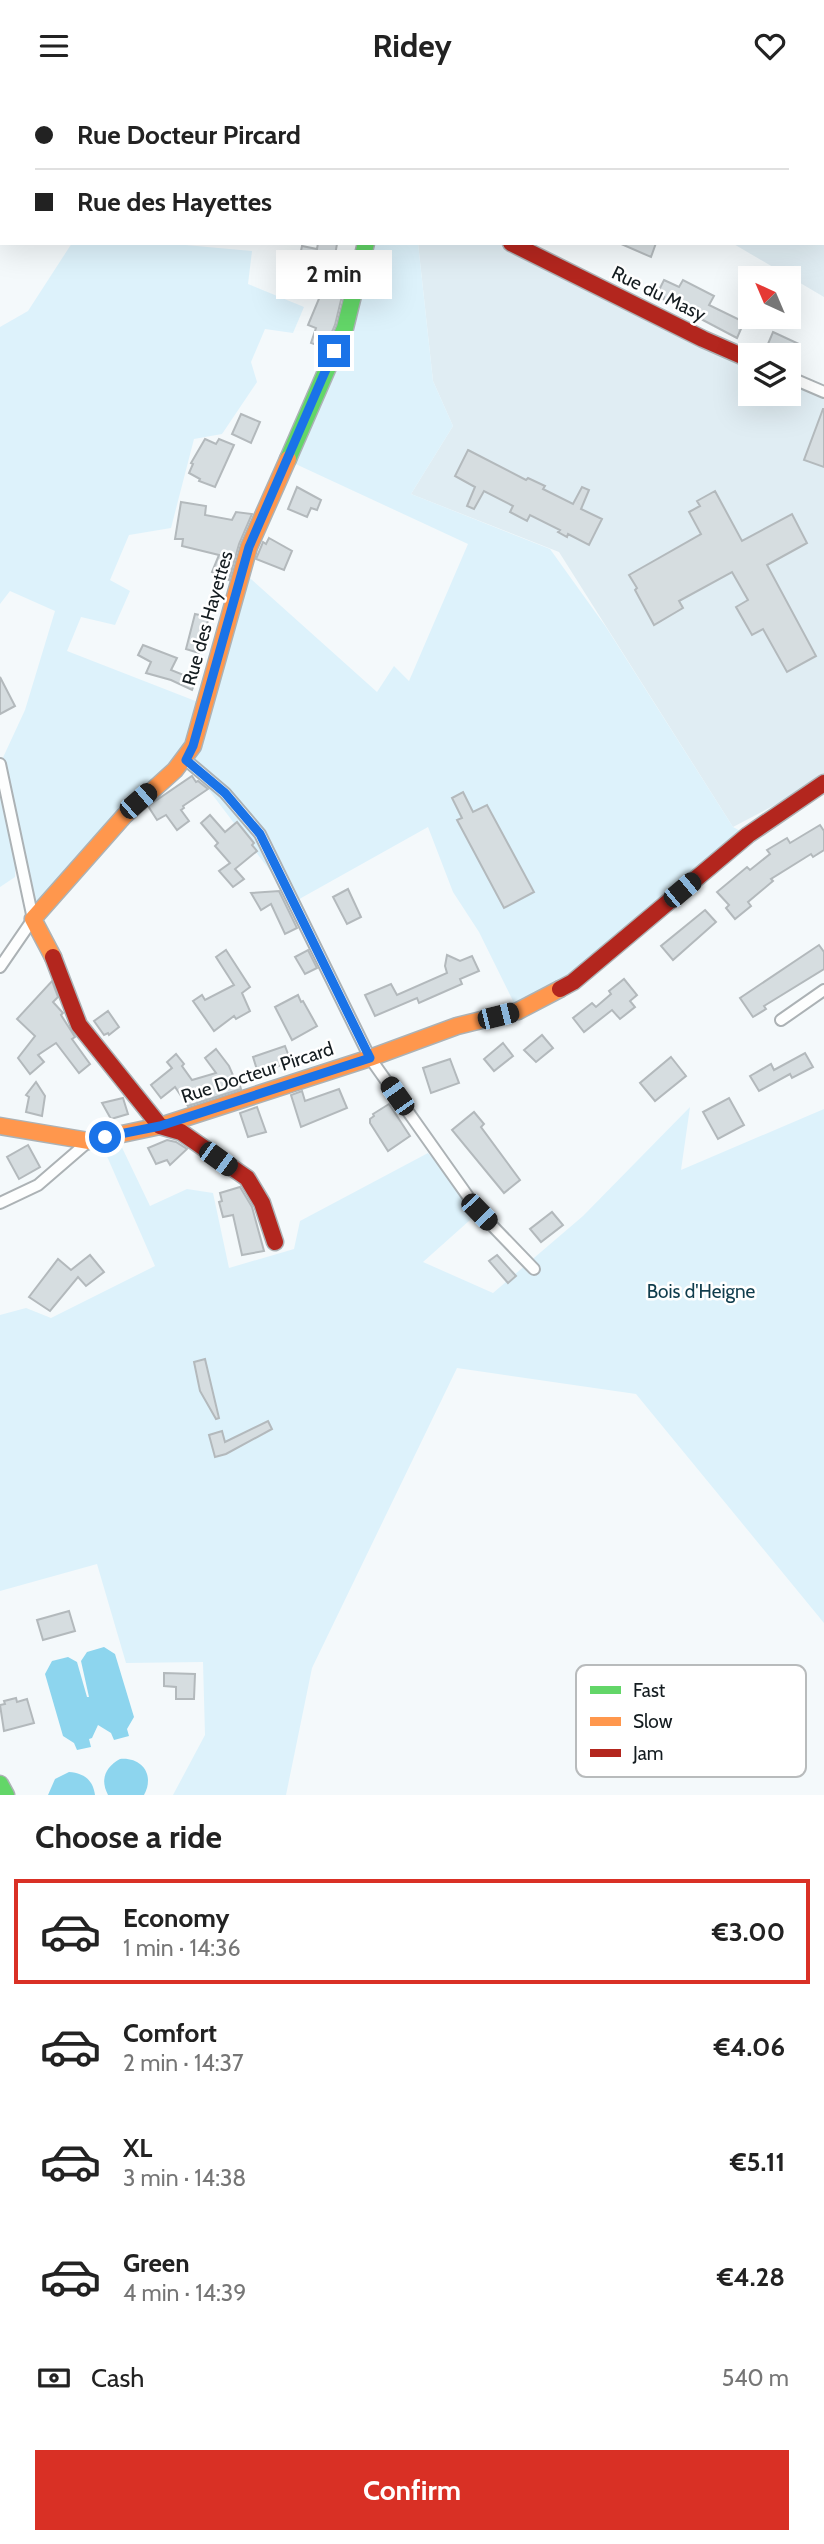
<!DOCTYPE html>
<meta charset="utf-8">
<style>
body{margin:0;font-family:Cabin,sans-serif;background:#f6f6f6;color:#222;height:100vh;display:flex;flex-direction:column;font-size:26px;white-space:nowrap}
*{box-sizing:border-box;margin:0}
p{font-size:23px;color:#767676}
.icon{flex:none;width:38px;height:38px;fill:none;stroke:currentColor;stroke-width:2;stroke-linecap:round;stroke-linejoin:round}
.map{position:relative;height:1704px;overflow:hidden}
.details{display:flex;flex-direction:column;background:#fff;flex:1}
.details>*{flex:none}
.banner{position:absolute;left:0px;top:0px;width:824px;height:154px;box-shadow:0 7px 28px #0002;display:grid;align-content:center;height:154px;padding:0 35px;background:#fff}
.needle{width:46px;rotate:316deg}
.buttons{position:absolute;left:738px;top:175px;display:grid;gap:14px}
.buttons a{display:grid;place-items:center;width:63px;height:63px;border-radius:0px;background:#fff;box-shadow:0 7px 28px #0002;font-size:35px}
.end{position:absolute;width:32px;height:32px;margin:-16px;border:9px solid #1a73e8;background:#fff;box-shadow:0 0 0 4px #fff}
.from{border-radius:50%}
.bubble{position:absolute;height:49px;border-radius:0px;background:#fff;box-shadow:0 7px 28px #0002;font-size:23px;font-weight:800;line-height:49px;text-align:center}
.car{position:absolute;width:21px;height:42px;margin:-21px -10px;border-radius:9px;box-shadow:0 0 5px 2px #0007;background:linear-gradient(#222 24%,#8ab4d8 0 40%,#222 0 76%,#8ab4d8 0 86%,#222 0)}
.banner b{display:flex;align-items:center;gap:24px;height:66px;font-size:26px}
.banner b+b{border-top:2px solid #e0e0e0}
.banner i{width:18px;height:18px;background:#222}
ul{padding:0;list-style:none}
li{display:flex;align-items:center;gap:21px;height:105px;margin:0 14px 10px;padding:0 21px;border:4px solid transparent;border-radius:0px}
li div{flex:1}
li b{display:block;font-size:26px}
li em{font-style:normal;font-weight:800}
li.on{border-color:#d93025}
li>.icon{width:63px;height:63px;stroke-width:1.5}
h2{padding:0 35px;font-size:32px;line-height:84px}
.pay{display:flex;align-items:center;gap:18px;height:77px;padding:0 35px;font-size:26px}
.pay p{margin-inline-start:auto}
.action{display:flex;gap:14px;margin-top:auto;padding:14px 35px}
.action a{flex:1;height:80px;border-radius:0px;background:#d93025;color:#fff;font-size:28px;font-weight:800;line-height:80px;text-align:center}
header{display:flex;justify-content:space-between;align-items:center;height:91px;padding:0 35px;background:#fff;font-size:32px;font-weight:800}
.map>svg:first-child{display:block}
</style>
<header><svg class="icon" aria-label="menu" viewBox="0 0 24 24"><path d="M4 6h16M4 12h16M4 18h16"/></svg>Ridey<svg class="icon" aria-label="heart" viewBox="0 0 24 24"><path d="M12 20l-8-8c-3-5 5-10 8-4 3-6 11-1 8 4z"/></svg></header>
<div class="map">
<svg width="824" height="1704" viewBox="0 0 824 1704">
<rect width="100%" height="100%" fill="#f4f9fb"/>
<g fill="#e0edf3">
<path d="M348,0H824V206L732,152H822V2Z"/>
<path d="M418,152H503L751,269V303H789V286L824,302V688L733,736L559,461L411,403L453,335L433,290Z"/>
</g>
<g fill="#ddf2fb">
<path d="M72,152H163L252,160L248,193L304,216L293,242L265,238L251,271L257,291L222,343L194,348L171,437L129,444L110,489L130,500L115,534L81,526L67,560L198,611L242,480L377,601L394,575L409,590L468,453L287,369L348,224L366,152H418L433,290L453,335L411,403L550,458L606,536L733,736L748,744L573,891L518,920L479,841L453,801L428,736L294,811L186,669L33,828L17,755L15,786L0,796V673L25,619L55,520L10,500L0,513V236L28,220Z"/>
<path d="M690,1016L681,1079L824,1018V1532L636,1303L457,1277L312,1577L286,1704H173L205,1644L203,1571L126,1572L97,1473L0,1500V1224L26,1217L51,1227L155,1175L99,1047L116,1044L150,1115L187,1098L213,1102L229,1177L294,1158L300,1130L428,1062L479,1121L423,1171L493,1202L583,1125Z"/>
</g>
<g fill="#8dd5ee">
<path d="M104,1556L115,1563L134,1626L127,1638L129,1645L114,1649L111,1642L98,1634L92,1647L89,1648L91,1656L77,1659L74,1652L63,1645L45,1583L52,1570L68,1566L77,1571L87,1606H89L81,1570L87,1561Z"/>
<path d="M120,1668C142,1666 155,1684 144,1704H108C100,1689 105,1676 120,1668Z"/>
<path d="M69,1681C84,1682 93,1689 95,1704H48L55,1688Z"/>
</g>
<g fill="#d6dde0" stroke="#b3b9bc" stroke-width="2">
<path d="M318,152L337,153L333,175L299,169L302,155L317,158Z"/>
<path d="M619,152H656L651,166Z"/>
<path d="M664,189L679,196L683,189L714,205L709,214L744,231L737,247L663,208L664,206L657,203Z"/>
<path d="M323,198L342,205L335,234L325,257L311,252L316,237L308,234Z"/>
<path d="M773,241L799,253L794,264H774L765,260Z"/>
<path d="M823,318H824V376L804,369Z"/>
<path d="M241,323L260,331L251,352L232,343Z"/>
<path d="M205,348L216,353L219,348L234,354L215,396L199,390L200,388L189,382L193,373L191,372Z"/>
<path d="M468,359L526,389L528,387L545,395L543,398L573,413L582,396L589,399L581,418L602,428L589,454L568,443L567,446L558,441L560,439L530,424L527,430L510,421L513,415L484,400L474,418L467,415L475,396L455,385Z"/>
<path d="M297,396L321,409L317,419L311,417L307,426L288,418Z"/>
<path d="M715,400L742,450L792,423L807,452L767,474L816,565L787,581L763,538L752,544L736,516L748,509L732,481L679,510L683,517L654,534L635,499L637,497L629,484L701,443L689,421L700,415L697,410Z"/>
<path d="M181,411L206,415L205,424L232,429L236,421L252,423L239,453L229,489L212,481L219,464L182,455L183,448H175Z"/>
<path d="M269,447L292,460L284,479L256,468L263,451L266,453Z"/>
<path d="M195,523L209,526L207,533L210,534L205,552L202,551L199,562L186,558Z"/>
<path d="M143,554L177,567L171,579L196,589L192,599L171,589L146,582L151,571L138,564Z"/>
<path d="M0,586L15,615L0,623Z"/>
<path d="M192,685L196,691L198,690L208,698L183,715L184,717L181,719L189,730L177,739L166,724L157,729L148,715Z"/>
<path d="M463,701L473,721L487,714L534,801L504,817L457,729L462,727L452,707Z"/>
<path d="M210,724L225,741L237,731L254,752L252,754L257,760L235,778L244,788L233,796L219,780L230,772L215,755L218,752L201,732Z"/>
<path d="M820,734L824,740V759L813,766L811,763L771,788L773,790L748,811L751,815L735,828L726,817L729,814L717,801L747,776L750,779L770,763L767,759L787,747L790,752Z"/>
<path d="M348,798L361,826L347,833L333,806Z"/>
<path d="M279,800L297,837L285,843L271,813L261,819L251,802Z"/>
<path d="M705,819L716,831L673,869L661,855Z"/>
<path d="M819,854L824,861V878L764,915L766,918L753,926L740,907Z"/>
<path d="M226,859L250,896L242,902L250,920L236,928L234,925L214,940L193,910L202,904L205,909L234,894L216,866Z"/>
<path d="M308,859L317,877L305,883L295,866Z"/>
<path d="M447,864L460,870L472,865L479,880L460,888L462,893L430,907L419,912L417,907L375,925L365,904L391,893L397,904L447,882L445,875Z"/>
<path d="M624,888L637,904L630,910L635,916L620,928L612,919L584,941L573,927L592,912L596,916L611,903L609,900Z"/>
<path d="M52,890L58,906L53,911L63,922L61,924L75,946L72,948L90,973L79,982L56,952L38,964L44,971L30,983L18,967L35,945L17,928Z"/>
<path d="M298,904L301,911L303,910L317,935L292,949L275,916Z"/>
<path d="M108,920L119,936L109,944L108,942L104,944L94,930Z"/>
<path d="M542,944L553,957L536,971L524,959Z"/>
<path d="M503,952L513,965L494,980L484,968Z"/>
<path d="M285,955L291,971L258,982L253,966Z"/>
<path d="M216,958L229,975L235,989L238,988L241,998L188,1015L175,996L161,1007L151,994L172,977L167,971L176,963L184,973L182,975L192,989L216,982L205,967Z"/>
<path d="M805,962L813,976L792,987L790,983L759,1000L750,985L771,973L774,979Z"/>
<path d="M671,966L686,985L655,1010L640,992Z"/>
<path d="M450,968L459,992L431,1002L423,977Z"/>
<path d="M36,991L45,1005L42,1025L26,1021L29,1006L26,1004Z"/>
<path d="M339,998L347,1017L301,1036L291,1004L302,1000L305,1010Z"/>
<path d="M123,1007L128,1023L111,1028L102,1012Z"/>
<path d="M729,1007L744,1034L718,1048L703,1021Z"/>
<path d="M389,1013L410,1045L388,1060L370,1032V1028L374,1025L373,1023Z"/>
<path d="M257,1016L266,1041L248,1046L240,1022Z"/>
<path d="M474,1021L484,1033L481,1036L520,1089L504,1102L452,1039Z"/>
<path d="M167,1049L176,1051L187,1058L170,1074L167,1069L156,1073L148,1057Z"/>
<path d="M28,1054L40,1076L19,1088L7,1066Z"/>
<path d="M240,1096L252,1116L264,1160L242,1164L233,1124L223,1126L219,1111L222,1110L220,1102Z"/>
<path d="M552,1121L563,1134L541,1151L530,1138Z"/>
<path d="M90,1164L104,1181L86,1195L78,1186L50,1220L29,1206L58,1168L71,1179Z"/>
<path d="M497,1164L516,1185L508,1192L489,1170Z"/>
<path d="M205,1268L219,1327L216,1328L200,1300L194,1271Z"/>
<path d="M268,1330L272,1338L226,1363L215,1366L209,1344L222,1340L225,1351Z"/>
<path d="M69,1520L75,1540L43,1549L37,1529Z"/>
<path d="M164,1582L195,1583L194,1608H176V1596L164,1595Z"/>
<path d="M16,1607L17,1611L27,1608L34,1632L4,1640L0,1614L5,1613L4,1610Z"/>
</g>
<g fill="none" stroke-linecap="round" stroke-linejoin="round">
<g stroke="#acb2b5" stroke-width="14">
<g id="street">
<path d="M151,0L160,2"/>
<path d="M789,286L824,301"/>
<path d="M186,669L225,702L260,743L370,967L479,1121L534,1178"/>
<path d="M0,673L33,828L0,876"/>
<path d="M781,929L824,899"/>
<path d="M0,1112L38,1094L89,1050"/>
</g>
</g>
<g stroke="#acb2b5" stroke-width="19">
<g id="fast">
<path d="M288,368L345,237L366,152"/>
<path d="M0,1693L6,1704"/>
</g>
</g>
<g stroke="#acb2b5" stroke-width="19">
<g id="slow">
<path d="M53,866L33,828L124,725L175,679L193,655L249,456L288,368"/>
<path d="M0,1035L89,1050L160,1035L370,967L457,935L518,920L560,898"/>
</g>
</g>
<g stroke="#acb2b5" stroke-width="19">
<g id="jam">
<path d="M511,152L703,248L751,269"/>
<path d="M53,866L79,934L160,1035L181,1041L247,1087L262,1112L275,1151"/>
<path d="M560,898L573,891L748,744L824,692"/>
</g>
</g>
<use href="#street" stroke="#fdfefe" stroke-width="10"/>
<use href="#fast" stroke="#63d668" stroke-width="16"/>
<use href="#slow" stroke="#ff974d" stroke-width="16"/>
<use href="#jam" stroke="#b3261e" stroke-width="16"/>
</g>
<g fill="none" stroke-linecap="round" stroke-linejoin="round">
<path stroke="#1a73e8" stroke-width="9" d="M105,1046L160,1035L370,967L260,743L225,702L186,669L193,655L249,456L334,260"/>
</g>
<g text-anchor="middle" stroke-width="5" stroke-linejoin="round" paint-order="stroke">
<g font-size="19" fill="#141c20" stroke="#fff">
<text transform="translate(659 202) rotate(26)" y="7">Rue du Masy</text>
<text transform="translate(207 527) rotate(-74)" y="7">Rue des Hayettes</text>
<text transform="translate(257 981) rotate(-18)" y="7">Rue Docteur Pircard</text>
</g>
<g font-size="19" fill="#103d4d" stroke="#fff">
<text x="701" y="1207">Bois d'Heigne</text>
</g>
</g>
<rect x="576" y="1574" width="230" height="112" rx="10" fill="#fff" stroke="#b8bbbc" stroke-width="2"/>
<rect x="590" y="1595" width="31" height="8" fill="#63d668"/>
<rect x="590" y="1626" width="31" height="9" fill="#ff974d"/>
<rect x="590" y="1658" width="31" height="8" fill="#b3261e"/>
<g font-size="19" fill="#141c20">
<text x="633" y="1606">Fast</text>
<text x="633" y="1637">Slow</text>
<text x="633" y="1669">Jam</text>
</g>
</svg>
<div class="buttons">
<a><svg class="needle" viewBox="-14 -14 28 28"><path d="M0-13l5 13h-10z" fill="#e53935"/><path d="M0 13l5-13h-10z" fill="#767676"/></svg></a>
<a><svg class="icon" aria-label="layers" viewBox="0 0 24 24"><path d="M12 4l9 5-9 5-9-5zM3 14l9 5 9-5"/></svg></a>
</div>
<i class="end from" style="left:105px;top:1046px"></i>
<i class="end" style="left:334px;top:260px"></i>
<div class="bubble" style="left:276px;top:159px;width:116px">2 min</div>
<i class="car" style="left:138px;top:710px;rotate:49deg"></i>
<i class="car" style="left:682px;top:799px;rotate:50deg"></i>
<i class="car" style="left:498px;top:925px;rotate:76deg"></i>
<i class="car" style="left:397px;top:1005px;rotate:325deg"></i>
<i class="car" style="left:218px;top:1068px;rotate:126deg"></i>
<i class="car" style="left:479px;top:1121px;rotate:136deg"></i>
<div class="banner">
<b><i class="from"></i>Rue Docteur Pircard</b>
<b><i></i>Rue des Hayettes</b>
</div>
</div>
<section class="details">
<h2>Choose a ride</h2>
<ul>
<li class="on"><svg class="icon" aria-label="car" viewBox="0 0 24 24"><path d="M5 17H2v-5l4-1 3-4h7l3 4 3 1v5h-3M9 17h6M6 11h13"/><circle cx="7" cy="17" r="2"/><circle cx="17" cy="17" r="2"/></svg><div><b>Economy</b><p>1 min · 14:36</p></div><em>€3.00</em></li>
<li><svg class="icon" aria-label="car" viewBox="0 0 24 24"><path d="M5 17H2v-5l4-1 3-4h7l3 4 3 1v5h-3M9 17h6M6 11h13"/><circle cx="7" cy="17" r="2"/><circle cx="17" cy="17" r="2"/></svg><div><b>Comfort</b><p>2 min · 14:37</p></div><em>€4.06</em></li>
<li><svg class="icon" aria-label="car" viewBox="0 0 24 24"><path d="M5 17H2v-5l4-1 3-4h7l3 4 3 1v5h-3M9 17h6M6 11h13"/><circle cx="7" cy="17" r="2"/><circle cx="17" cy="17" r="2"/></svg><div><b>XL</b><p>3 min · 14:38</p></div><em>€5.11</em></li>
<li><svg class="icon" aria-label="car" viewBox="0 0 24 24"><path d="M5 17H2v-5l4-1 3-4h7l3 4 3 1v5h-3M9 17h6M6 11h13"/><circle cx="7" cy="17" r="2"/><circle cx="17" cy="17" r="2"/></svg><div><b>Green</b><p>4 min · 14:39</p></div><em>€4.28</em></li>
</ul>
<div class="pay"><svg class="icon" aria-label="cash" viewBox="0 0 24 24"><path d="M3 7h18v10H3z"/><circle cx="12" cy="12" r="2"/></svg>Cash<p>540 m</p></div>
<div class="action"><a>Confirm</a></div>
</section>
